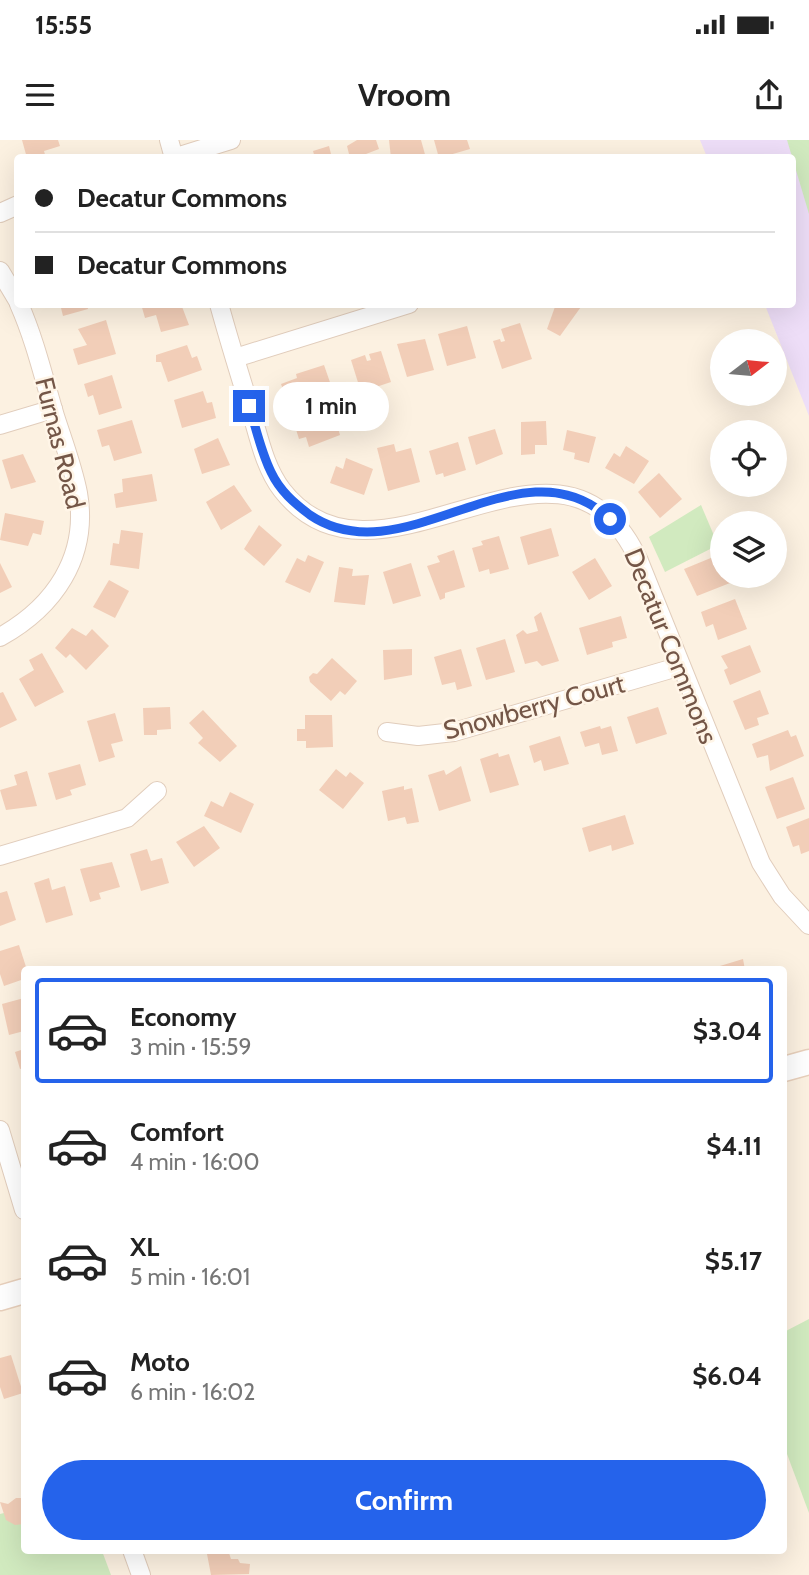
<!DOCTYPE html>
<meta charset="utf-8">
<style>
body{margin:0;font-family:Cabin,sans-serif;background:#f2f2f2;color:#222;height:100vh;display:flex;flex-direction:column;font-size:26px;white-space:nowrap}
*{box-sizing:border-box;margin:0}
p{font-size:23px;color:#767676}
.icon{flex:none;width:38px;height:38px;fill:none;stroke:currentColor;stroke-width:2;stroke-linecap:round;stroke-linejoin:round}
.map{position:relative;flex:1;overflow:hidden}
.drawer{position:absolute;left:21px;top:826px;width:766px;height:588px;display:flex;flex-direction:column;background:#fff;border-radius:7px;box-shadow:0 7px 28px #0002}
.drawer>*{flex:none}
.top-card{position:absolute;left:14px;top:14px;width:782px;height:154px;border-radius:7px;box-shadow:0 7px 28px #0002;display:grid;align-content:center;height:154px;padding:0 21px;background:#fff}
.needle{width:46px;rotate:74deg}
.fabs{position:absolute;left:710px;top:189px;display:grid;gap:14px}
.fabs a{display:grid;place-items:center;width:77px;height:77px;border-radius:50%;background:#fff;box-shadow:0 7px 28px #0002;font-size:35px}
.end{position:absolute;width:32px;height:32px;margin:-16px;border:9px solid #2563eb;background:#fff;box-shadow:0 0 0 4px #fff}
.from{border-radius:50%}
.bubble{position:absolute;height:49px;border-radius:24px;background:#fff;box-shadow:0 7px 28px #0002;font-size:23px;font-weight:700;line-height:49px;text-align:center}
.top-card b{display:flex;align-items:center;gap:24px;height:66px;font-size:26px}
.top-card b+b{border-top:2px solid #e0e0e0}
.top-card i{width:18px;height:18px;background:#222}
ul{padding:12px 0 0;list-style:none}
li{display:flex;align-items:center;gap:21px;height:105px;margin:0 14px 10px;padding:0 7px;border:4px solid transparent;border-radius:7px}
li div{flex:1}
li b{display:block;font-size:26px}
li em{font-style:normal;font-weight:700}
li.selected{border-color:#2563eb}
li>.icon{width:63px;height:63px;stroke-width:1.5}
.primary-button{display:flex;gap:14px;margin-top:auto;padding:14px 21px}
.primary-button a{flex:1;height:80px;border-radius:42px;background:#2563eb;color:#fff;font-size:28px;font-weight:700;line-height:80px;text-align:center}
.status{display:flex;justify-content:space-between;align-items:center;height:49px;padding:0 35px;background:#fff;direction:ltr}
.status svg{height:19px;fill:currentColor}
header{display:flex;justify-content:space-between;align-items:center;height:91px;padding:0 21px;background:#fff;font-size:32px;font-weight:700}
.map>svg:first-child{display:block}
</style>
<div class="status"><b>15:55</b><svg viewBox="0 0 49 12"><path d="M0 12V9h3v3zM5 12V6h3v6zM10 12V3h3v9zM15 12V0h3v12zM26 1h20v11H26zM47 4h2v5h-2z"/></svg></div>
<header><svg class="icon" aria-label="menu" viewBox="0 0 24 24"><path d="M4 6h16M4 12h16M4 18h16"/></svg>Vroom<svg class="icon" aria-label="share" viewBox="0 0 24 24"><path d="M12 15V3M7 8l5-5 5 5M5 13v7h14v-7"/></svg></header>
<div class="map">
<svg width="809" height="1435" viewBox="0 0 809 1435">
<rect width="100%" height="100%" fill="#fcf1e1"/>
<path fill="#eedef8" d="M700,0H809V276L765,165L793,164V18L707,17Z"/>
<g fill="#d1eabf">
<path d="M787,0H809V74Z"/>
<path d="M701,365L718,405L665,432L649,397Z"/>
<path d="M809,1179V1373L784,1306V1192Z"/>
<path d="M24,1368V1410L102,1411L111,1435H0V1374Z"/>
</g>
<g fill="#f2ceb8">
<path d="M22,0H58L60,6L44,11L46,18H27Z"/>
<path d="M357,0H376L379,9L366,14L367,18H350L347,6Z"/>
<path d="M389,0H421L426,18H391Z"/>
<path d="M434,0H467L470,9L439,18Z"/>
<path d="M329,6L332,18H315L313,11Z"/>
<path d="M60,164H87L88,169L63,176Z"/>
<path d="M141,164H181L189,185L161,192L156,175L145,178Z"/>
<path d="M556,164H583L560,196L547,189Z"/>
<path d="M106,180L116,214L78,225L73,209L87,205L78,189Z"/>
<path d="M520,183L532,219L502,229L493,201L500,199L501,202L505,201L501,189Z"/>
<path d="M467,186L476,218L447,226L438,194Z"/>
<path d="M425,199L434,230L407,237L397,204Z"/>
<path d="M187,205L192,218L197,216L202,230L168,242L161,222H156V215Z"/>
<path d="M381,211L391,242L361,252L351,220L365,215L367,221L371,220L369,214Z"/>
<path d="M324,225L333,251L289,266L281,244L297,238L296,234Z"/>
<path d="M112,235L122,268L99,275L93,255L88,257L84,244Z"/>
<path d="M203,251L207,263L212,262L216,278L182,288L174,260Z"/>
<path d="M333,271L340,295L309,307L306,297L299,299L294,283Z"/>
<path d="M132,280L142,313L114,321L109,305L102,307L97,290Z"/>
<path d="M546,281L547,305H535V314L521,315V282Z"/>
<path d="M495,289L503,314L476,325L468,297Z"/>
<path d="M567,290L596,297L589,323L574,319L575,313L563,310Z"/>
<path d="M218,298L230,325L202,334L194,309Z"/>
<path d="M458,302L466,330L444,337L443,333L436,335L429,311Z"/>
<path d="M394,304L396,312L411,308L420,342L388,351L377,308Z"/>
<path d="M626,306L649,321L634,344L605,328L614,313L620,317Z"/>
<path d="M23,314L36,342L11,349L2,320Z"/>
<path d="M346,318L373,329L364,355L330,343L336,326L343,329Z"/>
<path d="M659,333L682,359L660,378L638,352Z"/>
<path d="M152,334L157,361L116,368L114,354L123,352L122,339Z"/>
<path d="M234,345L252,371L221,390L206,362Z"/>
<path d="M5,373L44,381L41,395L33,393L28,406L0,400Z"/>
<path d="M259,385L282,405L264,426L244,409Z"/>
<path d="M551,388L559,416L528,425L520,397Z"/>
<path d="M121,390L143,393L139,429L110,425L113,403L119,404Z"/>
<path d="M499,396L509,429L490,434L489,429L479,432L472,408L483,405L481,401Z"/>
<path d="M454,410L465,447L445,453V458L440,460L427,426L440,422L437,416Z"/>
<path d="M308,415L324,422L310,453L285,442L297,418L305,422Z"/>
<path d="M718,415L723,436H727L730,443L697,456L684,429Z"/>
<path d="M595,418L612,446L589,460L572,432Z"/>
<path d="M0,423L12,447L0,453Z"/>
<path d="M411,423L421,456L393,464L383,432Z"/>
<path d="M339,427L353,429L352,436L369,435L365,465L334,462Z"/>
<path d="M109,440L129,451L115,478L93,467Z"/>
<path d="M735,459L747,489L718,500L713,484L706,487L701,472Z"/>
<path d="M541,472L559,521L542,526L537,521L525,524L516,495L523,490L527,494L538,491L534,477Z"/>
<path d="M621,476L627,498L612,502L613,507L587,515L579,488Z"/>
<path d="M72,488L86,496L92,489L109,506L86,530L70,514L66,518L55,508Z"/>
<path d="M505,499L515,532L486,540L476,508Z"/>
<path d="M750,505L761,532L730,545L724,530L728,528L721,516Z"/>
<path d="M412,509V535L384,540L383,510Z"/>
<path d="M461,509L472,546L457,550L455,542L442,545L434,517Z"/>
<path d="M42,513L64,552L35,567L19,539L34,530L29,520Z"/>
<path d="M332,518L357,541L345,555L340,551L331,561L310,542L309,537L313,533L317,534Z"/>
<path d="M760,550L769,574L757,578L759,585L745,590L733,561Z"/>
<path d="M3,552L17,580L0,588V553Z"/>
<path d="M170,567L171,589L157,590V595H144L143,568Z"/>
<path d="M658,567L667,594L636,604L627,577Z"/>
<path d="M203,570L237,606L220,622L198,603L203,598L189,583Z"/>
<path d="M115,573L123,601L111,604L115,617L99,622L87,581Z"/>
<path d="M305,575H332L333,607L306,608V601H297V589H305Z"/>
<path d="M600,586L601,589L611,586L618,611L602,615L599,603L585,607L580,592Z"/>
<path d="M788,590L791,597L796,595L804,616L770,631L768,615L757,618L752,604Z"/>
<path d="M560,596L569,624L544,631L541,620L534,623L529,606Z"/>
<path d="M498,613L499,617L509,614L519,645L490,653L480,619Z"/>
<path d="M80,624L86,645L70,650L72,655L56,660L48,633Z"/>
<path d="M461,626L471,661L439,671L428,635L444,630L446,635Z"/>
<path d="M336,629L346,637L350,632L364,643L343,669L319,650Z"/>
<path d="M27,631L37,666L6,670L0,650L17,645L14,635Z"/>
<path d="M793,637L805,669L777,679L765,647Z"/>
<path d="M404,646V650L412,648L419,682L407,684L405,677L388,681L382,651Z"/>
<path d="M230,652L254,664L241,693L204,676L211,661L223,667Z"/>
<path d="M625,675L634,704L612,711L611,705L589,712L582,688Z"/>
<path d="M809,678V711L801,714L799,705L793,707L786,687Z"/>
<path d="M204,686L220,708L194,727L176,702Z"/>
<path d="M147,709L151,721L162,718L169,743L141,751L130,714Z"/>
<path d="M112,722L120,747L99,753L101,759L90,762L80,729Z"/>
<path d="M49,738L52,750L65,746L73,775L46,783L34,743Z"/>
<path d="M7,751L16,780L0,786V753Z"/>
<path d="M19,805L27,830L24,839L4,846L0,834V811Z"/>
<path d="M743,819L745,830H710V829Z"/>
<path d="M24,858V891L9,895L2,864Z"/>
<path d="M24,909V928L20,929L15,912Z"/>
<path d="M11,1215L23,1253L4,1259L0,1247V1218Z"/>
<path d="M16,1358H24V1384L15,1385L6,1380L0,1362L8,1364Z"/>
<path d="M218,1410H228L231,1419H238L240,1423L250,1424L249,1434L211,1435L207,1414Z"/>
</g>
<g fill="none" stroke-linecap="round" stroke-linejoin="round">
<g stroke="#e1cdbc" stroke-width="20">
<g id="street">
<path d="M169,0L174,18"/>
<path d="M173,18L231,0"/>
<path d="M0,73L18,65"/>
<path d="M0,131L18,161"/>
<path d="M219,164C229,200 240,236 251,271C259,298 265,328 282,350C380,476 561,249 639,421L761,723L782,756L809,785"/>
<path d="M235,218L409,164"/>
<path d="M0,285L53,269"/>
<path d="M0,497C54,467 89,417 78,353C73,327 63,301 55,276C44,239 35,200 19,164"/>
<path d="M387,592L418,596L454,592L681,526"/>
<path d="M0,716L127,678L157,651"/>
<path d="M0,990L24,1070"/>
<path d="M132,1410L141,1435"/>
</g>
</g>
<g stroke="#e8d0bc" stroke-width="27">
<g id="secondary">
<path d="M784,929L809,922"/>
<path d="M0,1158L24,1151"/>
</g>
</g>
<use href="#street" stroke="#fff" stroke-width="18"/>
<use href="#secondary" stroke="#fff" stroke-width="24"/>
</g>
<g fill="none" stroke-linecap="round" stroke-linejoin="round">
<path stroke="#2563eb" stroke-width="9" d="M249,266C256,288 261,312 271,332C280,351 294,363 310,375C404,439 521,295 610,379"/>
</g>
<g text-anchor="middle" stroke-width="5" stroke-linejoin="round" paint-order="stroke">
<g font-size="26" fill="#745647" stroke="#fff5e7">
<text transform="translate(60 303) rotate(76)" y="9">Furnas Road</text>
<text transform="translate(671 506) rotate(68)" y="9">Decatur Commons</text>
<text transform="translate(534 567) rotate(-15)" y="9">Snowberry Court</text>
</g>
</g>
</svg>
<div class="fabs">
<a><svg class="needle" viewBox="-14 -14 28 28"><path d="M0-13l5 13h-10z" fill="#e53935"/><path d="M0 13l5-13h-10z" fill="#767676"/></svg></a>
<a><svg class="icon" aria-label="locate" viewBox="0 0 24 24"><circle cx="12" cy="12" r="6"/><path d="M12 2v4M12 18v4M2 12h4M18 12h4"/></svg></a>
<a><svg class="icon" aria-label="layers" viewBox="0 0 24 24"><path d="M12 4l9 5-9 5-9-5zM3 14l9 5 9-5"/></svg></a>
</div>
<i class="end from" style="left:610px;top:379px"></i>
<i class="end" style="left:249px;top:266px"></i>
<div class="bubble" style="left:273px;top:242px;width:116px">1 min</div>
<div class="top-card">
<b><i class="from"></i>Decatur Commons</b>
<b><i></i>Decatur Commons</b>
</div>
<section class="drawer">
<ul>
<li class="selected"><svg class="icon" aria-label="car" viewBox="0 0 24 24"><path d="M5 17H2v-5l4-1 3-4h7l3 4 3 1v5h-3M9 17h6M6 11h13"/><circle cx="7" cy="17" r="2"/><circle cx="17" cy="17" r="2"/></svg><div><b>Economy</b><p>3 min · 15:59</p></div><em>$3.04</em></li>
<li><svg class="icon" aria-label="car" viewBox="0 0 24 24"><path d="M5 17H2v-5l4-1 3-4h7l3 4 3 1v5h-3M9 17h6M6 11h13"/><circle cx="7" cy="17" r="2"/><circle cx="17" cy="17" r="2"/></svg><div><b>Comfort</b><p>4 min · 16:00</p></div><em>$4.11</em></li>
<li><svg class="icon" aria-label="car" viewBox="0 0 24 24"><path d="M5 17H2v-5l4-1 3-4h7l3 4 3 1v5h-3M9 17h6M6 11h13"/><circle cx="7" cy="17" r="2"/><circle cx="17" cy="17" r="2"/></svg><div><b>XL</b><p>5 min · 16:01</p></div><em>$5.17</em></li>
<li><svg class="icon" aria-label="car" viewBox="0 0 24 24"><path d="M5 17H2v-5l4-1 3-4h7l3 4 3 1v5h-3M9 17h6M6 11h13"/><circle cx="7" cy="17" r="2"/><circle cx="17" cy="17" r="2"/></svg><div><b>Moto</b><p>6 min · 16:02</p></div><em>$6.04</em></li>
</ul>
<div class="primary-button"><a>Confirm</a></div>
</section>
</div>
